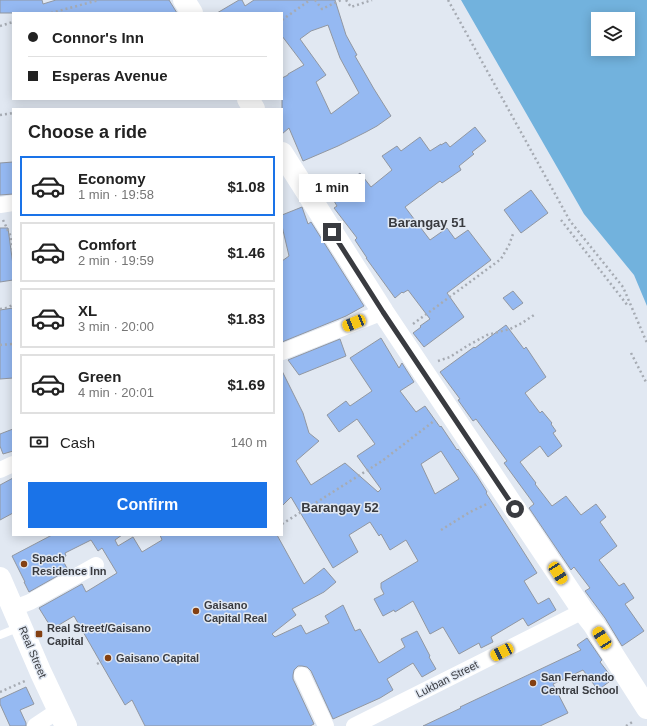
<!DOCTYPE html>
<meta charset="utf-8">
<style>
body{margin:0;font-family:Arial,sans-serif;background:#f2f2f2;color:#222;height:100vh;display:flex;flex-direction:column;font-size:15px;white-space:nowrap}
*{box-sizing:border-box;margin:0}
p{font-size:13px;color:#767676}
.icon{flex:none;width:22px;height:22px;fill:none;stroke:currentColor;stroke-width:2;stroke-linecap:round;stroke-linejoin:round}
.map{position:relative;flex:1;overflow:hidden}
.drawer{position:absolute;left:12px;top:108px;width:271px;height:428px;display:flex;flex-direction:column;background:#fff;border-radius:0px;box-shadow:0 2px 10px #0003}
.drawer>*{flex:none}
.hud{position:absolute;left:12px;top:12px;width:271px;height:88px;border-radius:0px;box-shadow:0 2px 10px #0003;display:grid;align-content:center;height:88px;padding:0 16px;background:#fff}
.fabs{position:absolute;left:591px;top:12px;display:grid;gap:8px}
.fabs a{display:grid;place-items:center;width:44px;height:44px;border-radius:0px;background:#fff;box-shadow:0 2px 10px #0003;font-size:20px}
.end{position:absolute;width:18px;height:18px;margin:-9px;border:5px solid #393b40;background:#fff;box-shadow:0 0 0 2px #fff}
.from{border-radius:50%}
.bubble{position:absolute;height:28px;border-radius:0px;background:#fff;box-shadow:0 2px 10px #0003;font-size:13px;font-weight:800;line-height:28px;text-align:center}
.car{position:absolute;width:12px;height:24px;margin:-12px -6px;border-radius:5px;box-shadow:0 0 3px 1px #0007;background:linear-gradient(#f5c518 24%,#345 0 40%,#f5c518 0 76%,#345 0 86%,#f5c518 0)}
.hud b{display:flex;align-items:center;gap:14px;height:38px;font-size:15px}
.hud b+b{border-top:1px solid #e0e0e0}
.hud i{width:10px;height:10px;background:#222}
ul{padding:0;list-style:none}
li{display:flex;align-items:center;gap:12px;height:60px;margin:0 8px 6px;padding:0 8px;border:2px solid #e0e0e0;border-radius:0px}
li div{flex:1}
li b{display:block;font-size:15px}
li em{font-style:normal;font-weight:800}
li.current{border-color:#1a73e8}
li>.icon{width:36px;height:36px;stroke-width:1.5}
h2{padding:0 16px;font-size:18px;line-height:48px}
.pay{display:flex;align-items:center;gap:10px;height:44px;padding:0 16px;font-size:15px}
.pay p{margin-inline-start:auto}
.primary-button{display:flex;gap:8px;margin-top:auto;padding:8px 16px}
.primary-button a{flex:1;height:46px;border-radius:0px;background:#1a73e8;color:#fff;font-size:16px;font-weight:800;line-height:46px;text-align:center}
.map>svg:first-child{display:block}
</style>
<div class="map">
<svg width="647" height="726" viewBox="0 0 647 726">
<rect width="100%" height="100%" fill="#e1e8f2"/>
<path fill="#72b2dd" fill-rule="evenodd" d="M461,0H647V306L634,275L584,214ZM598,19H628V49H598Z"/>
<g fill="#95b9f2" stroke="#9197a1" fill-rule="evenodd">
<path d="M0,0H42L43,4L56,0H169L177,13H0Z"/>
<path d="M239,0H242L245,6L254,0H335L346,35L357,55L355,56L374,89L391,116L377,126L366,132L338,146L303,161L289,128L282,134V78L288,75V74L304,65L282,36V13H217ZM328,25L340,58L359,93L331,114L316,82L326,75L300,39L311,31Z"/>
<path d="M475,127L486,141L472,152L474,154L459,166L461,170L442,183L440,181L405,207L430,240L447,228L455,239L468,230L491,260L447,293L464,317L424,347L413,333L421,327L420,326L430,319L408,290L403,293L402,292L395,298L366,258H367L355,240L357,238L334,208L337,206L331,196L360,173L371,187L392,170L382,156L397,146L401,151L420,137L430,151L441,144V145L446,142L450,147Z"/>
<path d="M13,162V194L0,195V163Z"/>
<path d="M531,190L548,213L521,233L504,210Z"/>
<path d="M302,207L308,224L311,222L364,306L346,316L282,342V261L289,256L282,226V215Z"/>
<path d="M0,228H8L13,265V280L0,282Z"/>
<path d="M513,291L523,303L513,310L503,298Z"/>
<path d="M13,308V378L0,379V310Z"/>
<path d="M506,325L524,349L526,347L546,377L525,393L540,413L542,411L552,423L551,424L556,431L553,433L562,446L548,457L540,446L520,462L536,483L535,484L552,506L566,496L581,515L596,504L606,517L600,522L617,546L599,560L619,586L624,583L634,598L625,604L644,631L622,646L605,618L585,591L590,588L574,567L571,570L529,508L534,504L504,463L507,461L476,419L473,421L458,400L460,399L440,372L474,347L475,348Z"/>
<path d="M381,338L399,368L402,363L414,382L400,391L416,412L425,406L440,427L441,426L457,450L458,449L477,476L487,492L486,493L537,573L524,581L538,604L549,598L556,610L528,626L523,618L491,637L493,642L481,648L479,643L459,654L443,627L430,634L413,601L395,612L394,610L383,616L374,599L384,594L381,588V583L418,561L406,540L390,550L381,534L379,536L370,522L349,535L358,552L333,568L291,497L282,506V371L303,413L309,433L319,441L296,461L311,485L345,463L378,492L381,489L357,456L375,444L357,419L339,432L327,415L346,401L350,406L372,391L350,358ZM441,451L459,479L435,494L421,464Z"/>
<path d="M340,339L346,356L299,375L288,360Z"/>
<path d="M13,429V451L3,454L0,446V434Z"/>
<path d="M13,478V513L0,520V485Z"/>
<path d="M52,535H122L115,540L118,546L133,537L142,552L162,540L160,535H277L304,584L324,568L336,582L324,592L292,609L296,615L272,634L275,637L301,625L306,634L329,623L325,616L343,605L355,631L360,629L379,663L405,647L401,639L417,631L430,656L429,657L436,669L422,677L413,663L387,679L393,690L380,698L333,719L311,671L307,667L302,666H298L294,670L293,675V679L314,724L310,726H145L132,700L125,705L74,616L52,629L39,608L82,584L86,592L117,573L102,548L98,551L91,540L65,553L66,556L62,559L68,570L29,592L24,582H25L12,556Z"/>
<path d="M587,638L602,660L600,662L613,679L598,690L583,670L553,684L568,713L540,726H423L461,708L460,707L581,650L577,645Z"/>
<path d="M26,687L34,704L20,710L26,723V726H10L0,704V699Z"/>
</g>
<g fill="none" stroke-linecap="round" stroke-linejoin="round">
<g stroke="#a6abb3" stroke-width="2.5" stroke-dasharray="2 3" stroke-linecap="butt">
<path d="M315,0L322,9L341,0"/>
<path d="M346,0L351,7L372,0"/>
<path d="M448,0L570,221L623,287L647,343"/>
<path d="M51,13L99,0"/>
<path d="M282,20L310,0"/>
<path d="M0,26L13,22"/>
<path d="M0,115L13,113"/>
<path d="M3,220L11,237L13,253"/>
<path d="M561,220L628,306"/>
<path d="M0,309L6,308L13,305"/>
<path d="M413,324L501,259L509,245L513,234"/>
<path d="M0,345L13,344"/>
<path d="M631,353L647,384"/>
<path d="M438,361L450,357L467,346L487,335L510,329L522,323L534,315"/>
<path d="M282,524L382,461L434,421"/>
<path d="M441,530L470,512L489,503"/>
<path d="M97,664L102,661"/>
<path d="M0,692L25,681"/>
<path d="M626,726L634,721"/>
</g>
<path stroke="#fff" stroke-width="8" d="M0,635L20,627"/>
<g stroke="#fff" stroke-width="16">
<path d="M0,205L13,203"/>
<path d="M282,352L383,312"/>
<path d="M0,470L13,464"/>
<path d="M14,608L30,602L96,565"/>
<path d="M302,675L326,726"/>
<path d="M35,726L59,710"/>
<path d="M354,726L583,611"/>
</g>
<g stroke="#fff" stroke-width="22">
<path d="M184,0L192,13"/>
<path d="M248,99L254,109"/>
<path d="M282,153L383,312L583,611L594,625L647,708"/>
</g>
<path stroke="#fff" stroke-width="22" d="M0,578L41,673L66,726"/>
</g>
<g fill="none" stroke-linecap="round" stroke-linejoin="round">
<path stroke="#393b40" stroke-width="5" d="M332,232L383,312L515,509"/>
</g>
<g fill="#844012" stroke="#e1e8f2" stroke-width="1.5">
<circle cx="24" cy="564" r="4"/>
<circle cx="196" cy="611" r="4"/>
<rect x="35" y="630" width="8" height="8" rx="2"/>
<circle cx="108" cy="658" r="4"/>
<circle cx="533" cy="683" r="4"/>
</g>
<g text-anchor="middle" stroke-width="3" stroke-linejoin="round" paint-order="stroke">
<g font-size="11" font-weight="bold" fill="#393b40" stroke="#e1e8f2" text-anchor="start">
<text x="32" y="562">Spach<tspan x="32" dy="13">Residence Inn</tspan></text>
<text x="204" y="609">Gaisano<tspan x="204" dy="13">Capital Real</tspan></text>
<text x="47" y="632">Real Street/Gaisano<tspan x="47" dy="13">Capital</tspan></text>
<text x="116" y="662">Gaisano Capital</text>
<text x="541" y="681">San Fernando<tspan x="541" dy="13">Central School</tspan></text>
</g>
<g font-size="11" fill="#393b40" stroke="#e1e8f2">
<text transform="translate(33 652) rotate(67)" y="4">Real Street</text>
<text transform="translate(447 679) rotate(-27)" y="4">Lukban Street</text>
</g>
<g font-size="13" font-weight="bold" fill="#393b40" stroke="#e1e8f2">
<text x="427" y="227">Barangay 51</text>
<text x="340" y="512">Barangay 52</text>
</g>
</g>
</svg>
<div class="fabs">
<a><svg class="icon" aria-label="layers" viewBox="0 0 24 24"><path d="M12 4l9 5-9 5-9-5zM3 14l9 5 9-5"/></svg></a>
</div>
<i class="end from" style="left:515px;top:509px"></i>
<i class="end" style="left:332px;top:232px"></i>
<div class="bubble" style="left:299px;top:174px;width:66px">1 min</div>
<i class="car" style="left:354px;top:323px;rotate:248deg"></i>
<i class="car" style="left:558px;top:573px;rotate:147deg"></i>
<i class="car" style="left:602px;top:638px;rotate:327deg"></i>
<i class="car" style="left:502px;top:652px;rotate:244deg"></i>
<div class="hud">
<b><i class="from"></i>Connor's Inn</b>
<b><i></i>Esperas Avenue</b>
</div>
<section class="drawer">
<h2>Choose a ride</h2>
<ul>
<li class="current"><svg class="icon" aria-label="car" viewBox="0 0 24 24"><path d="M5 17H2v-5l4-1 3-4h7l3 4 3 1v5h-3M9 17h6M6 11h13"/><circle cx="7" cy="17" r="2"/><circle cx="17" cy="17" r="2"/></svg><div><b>Economy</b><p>1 min · 19:58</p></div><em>$1.08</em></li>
<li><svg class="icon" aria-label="car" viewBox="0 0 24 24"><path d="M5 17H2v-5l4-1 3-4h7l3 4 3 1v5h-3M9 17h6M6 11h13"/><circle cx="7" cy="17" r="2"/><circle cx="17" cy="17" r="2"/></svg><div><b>Comfort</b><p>2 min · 19:59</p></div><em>$1.46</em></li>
<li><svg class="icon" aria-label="car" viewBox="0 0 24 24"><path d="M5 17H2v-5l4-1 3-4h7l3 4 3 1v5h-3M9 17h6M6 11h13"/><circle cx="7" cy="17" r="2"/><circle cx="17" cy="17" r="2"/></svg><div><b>XL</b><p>3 min · 20:00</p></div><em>$1.83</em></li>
<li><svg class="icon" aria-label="car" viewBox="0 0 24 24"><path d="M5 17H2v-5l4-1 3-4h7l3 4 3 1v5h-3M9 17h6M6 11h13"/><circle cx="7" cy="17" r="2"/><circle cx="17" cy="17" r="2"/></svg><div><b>Green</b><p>4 min · 20:01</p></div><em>$1.69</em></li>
</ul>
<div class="pay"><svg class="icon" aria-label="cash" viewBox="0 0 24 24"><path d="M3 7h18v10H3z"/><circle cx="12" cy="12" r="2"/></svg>Cash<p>140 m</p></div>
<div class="primary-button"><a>Confirm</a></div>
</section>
</div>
